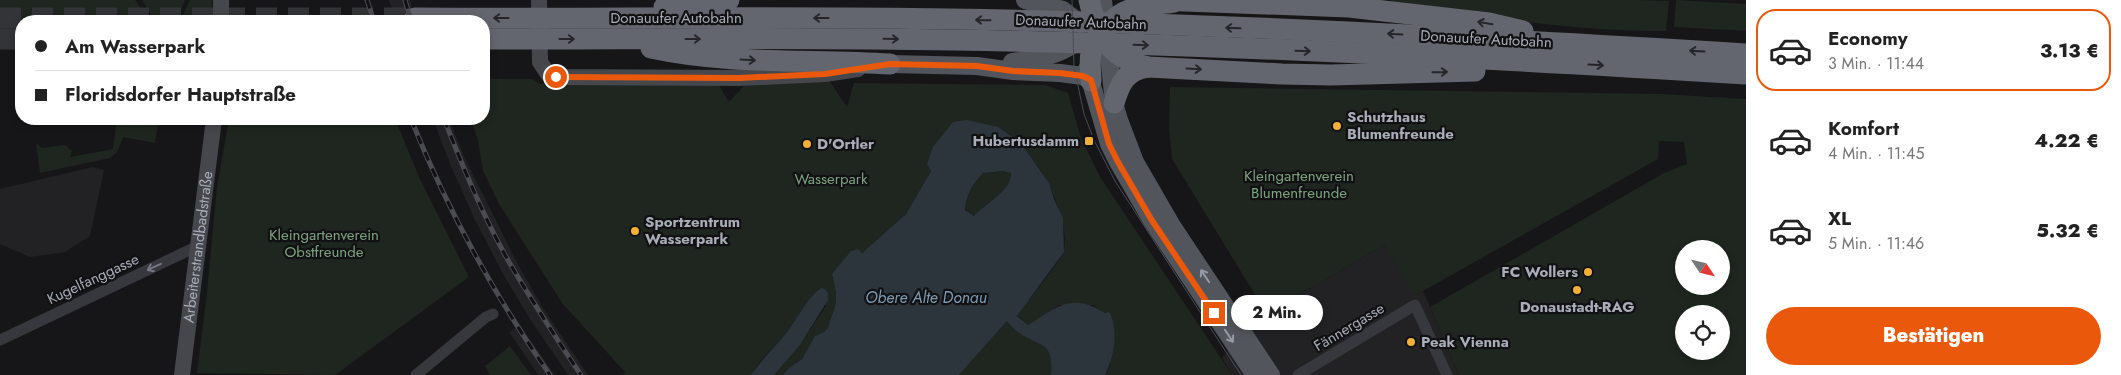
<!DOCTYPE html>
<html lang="de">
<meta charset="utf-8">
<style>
body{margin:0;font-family:Jost,sans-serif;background:#f2f2f2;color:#222;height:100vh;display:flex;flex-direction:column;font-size:19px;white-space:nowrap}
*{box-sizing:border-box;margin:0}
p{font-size:16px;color:#767676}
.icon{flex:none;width:28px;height:28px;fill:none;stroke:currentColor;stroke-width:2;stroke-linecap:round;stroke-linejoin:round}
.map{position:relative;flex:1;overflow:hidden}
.drawer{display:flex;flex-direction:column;background:#fff;width:375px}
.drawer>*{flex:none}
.hud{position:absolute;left:15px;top:15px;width:475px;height:110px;border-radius:20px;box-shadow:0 2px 8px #0003;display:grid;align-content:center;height:110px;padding:0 20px;background:#fff}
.needle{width:32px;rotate:125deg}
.tools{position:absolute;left:1675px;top:240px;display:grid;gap:10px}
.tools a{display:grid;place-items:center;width:55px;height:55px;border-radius:50%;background:#fff;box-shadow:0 2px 8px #0003;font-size:25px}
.end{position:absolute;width:22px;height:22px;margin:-11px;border:6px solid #ea580c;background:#fff;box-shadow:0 0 0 2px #fff}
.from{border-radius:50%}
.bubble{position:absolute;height:35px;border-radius:18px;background:#fff;box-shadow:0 2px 8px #0003;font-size:16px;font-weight:800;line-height:35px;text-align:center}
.hud b{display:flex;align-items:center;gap:18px;height:48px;font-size:19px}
.hud b+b{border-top:1px solid #e0e0e0}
.hud i{width:12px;height:12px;background:#222}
ul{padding:9px 0 0;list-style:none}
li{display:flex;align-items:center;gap:15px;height:82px;margin:0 10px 8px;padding:0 10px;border:2px solid transparent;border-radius:20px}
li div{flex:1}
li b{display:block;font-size:19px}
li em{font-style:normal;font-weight:800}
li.selected{border-color:#ea580c}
li>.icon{width:45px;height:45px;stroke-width:1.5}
.cta{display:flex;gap:10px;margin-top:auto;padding:10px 20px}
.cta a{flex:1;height:58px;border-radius:30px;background:#ea580c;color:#fff;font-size:20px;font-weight:800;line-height:58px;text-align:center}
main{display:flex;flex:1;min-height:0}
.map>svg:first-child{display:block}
</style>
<main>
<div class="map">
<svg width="1746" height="375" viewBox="0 0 1746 375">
<rect width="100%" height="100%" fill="#161618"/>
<g fill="#222225">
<path d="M389,0H410L416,21H396Z"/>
<path d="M433,119H449L464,156L516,261L543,308L588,375H568L528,316L502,272L474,218L450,164Z"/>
<path d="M93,167L104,170L90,236L65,252L30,257L0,244V189Z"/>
<path d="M1384,245L1416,295L1423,291L1459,375H1232L1222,358L1252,321L1265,311L1316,285Z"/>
<path d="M520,325L551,370L555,375H538L533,367L509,332Z"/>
</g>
<g fill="#1e261f" fill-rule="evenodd">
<path d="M0,0H135L150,21H21V49L10,48L0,39Z"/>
<path d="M142,0H185L176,21H155Z"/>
<path d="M190,0H212V21H180Z"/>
<path d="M1391,0H1637L1669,1L1666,31C1574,31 1482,17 1391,2Z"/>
<path d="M1676,0L1746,4V31L1674,27Z"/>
<path d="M825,74L847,107L854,83L1045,85L1068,93L1081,138L1100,177L1232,375H1105L1110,366L1105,313L1093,305H1059L1028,325L1017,315C1024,306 1063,258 1064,250C1069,224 1051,186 1037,165L931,171L906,214L862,253L832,274L836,293V303L828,327L824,332L815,336L802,359L789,368L783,375H774L800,345L826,306L815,293L788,331L760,362L751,375H624L625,372L562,303L499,204L483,171L478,140L471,119H484V79H532L540,84L719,85L729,102L752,77Z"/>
<path d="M1170,87L1661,94L1746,99V375H1459L1430,307L1664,173L1687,164L1684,142L1659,141L1658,159L1416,295L1412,292L1384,245L1316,285L1265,311L1172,159L1169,128ZM1684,249H1721V286H1684ZM1684,314H1721V351H1684Z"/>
<path d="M117,119H159L155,143L123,137L117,152L110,158L40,173L36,143L42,148L65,145L72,151L70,157L113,149Z"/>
<path d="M229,119H395L420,179L469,277L335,375L197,373L207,293L217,187Z"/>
<path d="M1003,171L1011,173C1011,192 985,203 974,216L965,209C967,194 973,185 983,173Z"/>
<path d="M1007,321C1011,326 1016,332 1022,335C1045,348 1053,344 1051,375H959Z"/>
<path d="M510,346L531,375H490L485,366Z"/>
</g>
<g fill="#2c353c" fill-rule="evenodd">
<path d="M967,120L998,127L1020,142L1049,183L1054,199L1063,218L1064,252L1017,316L1028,325C1056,307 1072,292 1105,313L1109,312C1119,329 1114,358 1105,375H1051C1053,344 1045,348 1022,335C1016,332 1011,326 1007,321L959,375H783L789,368L802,359L815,336L824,332L828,327L836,303V293L832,274L851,251L858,249L862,253L906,214L931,171L927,164L933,147L953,122ZM1003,171L1011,173C1011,192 985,203 974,216L965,210C966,195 973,184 983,173Z"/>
<path d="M821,288L825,289L828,293V300L800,345L774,375H751C762,359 775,347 787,332C798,318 806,299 821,288Z"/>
</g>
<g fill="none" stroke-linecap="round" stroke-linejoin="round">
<g stroke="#333438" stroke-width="21" stroke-dasharray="21 11" stroke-linecap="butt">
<path d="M0,18H415"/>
<path d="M0,39H21"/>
</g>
<g stroke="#37383d" stroke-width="11">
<path d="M0,340L198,246"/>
<path d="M416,375L486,317L493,314"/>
<path d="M1298,375L1415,305L1447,375"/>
</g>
<g stroke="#45474d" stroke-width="16">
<path d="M539,0L540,62L548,74L556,77L739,78L825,74L858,69"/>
<path d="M221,21V0"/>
<path id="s1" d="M182,375L214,119"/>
</g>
<g stroke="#53555c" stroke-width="18">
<path d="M1025,0L1063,10L1081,24"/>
<path d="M1103,0L1114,103L1119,120L1135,162L1172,226L1271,375"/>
<path d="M1012,62C1035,60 1058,56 1077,42"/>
<path d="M890,64L977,66L1013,71L1060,73L1083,76L1091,81"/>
<path d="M1087,69L1109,144L1118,162L1151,219L1255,375"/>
</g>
<g stroke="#63666e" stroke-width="21">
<path d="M1089,0C1097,35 1110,59 1148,67L1282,74L1331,75L1475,71"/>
<path d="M1159,0L1349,7L1489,23L1523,31"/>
<path d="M664,7L729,0"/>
<path d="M415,18C594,19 772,16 951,19C1216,23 1481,38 1746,54"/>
<path d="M484,39C640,39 797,37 953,40C1218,44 1482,58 1746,74"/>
<path d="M651,48C729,65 811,59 890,64"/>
<path d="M1091,81C1091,72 1089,62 1091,53C1095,35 1114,14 1132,9C1145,5 1160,4 1174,2"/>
<path d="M1114,103C1120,83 1126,70 1148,67"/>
</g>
<path stroke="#4a4c52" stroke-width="1" d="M1072,0L1074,67L1084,114L1094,140L1115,181L1241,375"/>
<g stroke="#4a4c52" stroke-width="5">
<g id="rail">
<path d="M367,0L374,21"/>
<path d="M405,0L411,21"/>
<path d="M411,119C447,209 494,295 550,375"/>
<path d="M444,119C463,167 483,216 509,262C532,301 556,338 581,375"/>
</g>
</g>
<use href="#rail" stroke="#111113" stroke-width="3" stroke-dasharray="9" stroke-linecap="butt"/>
</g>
<defs><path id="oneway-shaft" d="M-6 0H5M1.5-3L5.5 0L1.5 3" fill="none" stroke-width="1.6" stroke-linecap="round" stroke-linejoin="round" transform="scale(1.25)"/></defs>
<g stroke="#26262a">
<use href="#oneway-shaft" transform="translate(501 18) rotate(180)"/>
<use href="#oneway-shaft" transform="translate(821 18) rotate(180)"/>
<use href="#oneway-shaft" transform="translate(983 20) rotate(-179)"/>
<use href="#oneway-shaft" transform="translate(1485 23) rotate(-171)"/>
<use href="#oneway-shaft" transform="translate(1233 28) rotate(-178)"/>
<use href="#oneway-shaft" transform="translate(1395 34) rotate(-177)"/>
<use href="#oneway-shaft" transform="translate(567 39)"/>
<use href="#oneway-shaft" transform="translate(693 39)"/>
<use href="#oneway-shaft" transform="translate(891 39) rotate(1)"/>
<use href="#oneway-shaft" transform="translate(1141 45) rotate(2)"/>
<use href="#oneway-shaft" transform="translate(1303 51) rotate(2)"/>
<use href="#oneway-shaft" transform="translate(1697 51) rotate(-177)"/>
<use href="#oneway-shaft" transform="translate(748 60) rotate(3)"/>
<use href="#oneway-shaft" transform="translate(1596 65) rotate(3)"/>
<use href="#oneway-shaft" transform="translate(1194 69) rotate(3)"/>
<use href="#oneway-shaft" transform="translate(1440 72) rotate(-1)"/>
</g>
<use stroke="#757881" href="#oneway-shaft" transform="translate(154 267) rotate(155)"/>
<g stroke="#979ba6">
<use href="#oneway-shaft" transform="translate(1205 276) rotate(-124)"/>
<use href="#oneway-shaft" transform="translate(1229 336) rotate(56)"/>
</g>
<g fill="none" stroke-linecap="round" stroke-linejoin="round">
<path stroke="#ea580c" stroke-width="6" d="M556,77L739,78L825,74L890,64L977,66L1013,71L1060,73L1083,76L1091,80L1109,144L1118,162L1151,219L1214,313"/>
</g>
<g fill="#f2b134" stroke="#111113" stroke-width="2">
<circle cx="1337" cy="126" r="5"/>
<rect x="1084" y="136" width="10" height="10" rx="2.5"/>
<circle cx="807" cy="144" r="5"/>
<circle cx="635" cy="231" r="5"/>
<circle cx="1588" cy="272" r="5"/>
<circle cx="1577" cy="290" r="5"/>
<circle cx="1411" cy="342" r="5"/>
</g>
<g text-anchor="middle" stroke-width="4.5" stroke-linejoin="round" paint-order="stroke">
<g font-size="15" fill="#a8adb8" stroke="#111113">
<text x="676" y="23">Donauufer Autobahn</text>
<text transform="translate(1081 22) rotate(2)" y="5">Donauufer Autobahn</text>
<text transform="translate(1486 39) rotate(3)" y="5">Donauufer Autobahn</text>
<text dy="5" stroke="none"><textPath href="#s1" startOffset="129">Arbeiterstrandbadstraße</textPath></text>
<text transform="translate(93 279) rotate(-25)" y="5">Kugelfanggasse</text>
<text transform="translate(1349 327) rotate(-31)" y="5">Fännergasse</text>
</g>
<g font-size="15" font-weight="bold" fill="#a8adb8" stroke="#111113" text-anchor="start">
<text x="1347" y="122">Schutzhaus<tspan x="1347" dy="17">Blumenfreunde</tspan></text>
<text x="1079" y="146" text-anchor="end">Hubertusdamm</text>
<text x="817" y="149">D'Ortler</text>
<text x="645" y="227">Sportzentrum<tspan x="645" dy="17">Wasserpark</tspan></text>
<text x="1578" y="277" text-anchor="end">FC Wollers</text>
<text x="1577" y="312" text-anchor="middle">Donaustadt-RAG</text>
<text x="1421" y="347">Peak Vienna</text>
</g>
<g font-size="15" fill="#7fa381" stroke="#111113">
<text x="1299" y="181">Kleingartenverein<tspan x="1299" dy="17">Blumenfreunde</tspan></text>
<text x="831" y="184">Wasserpark</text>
<text x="324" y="240">Kleingartenverein<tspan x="324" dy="17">Obstfreunde</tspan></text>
</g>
<g font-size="16" font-style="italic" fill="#7f9bb3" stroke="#111113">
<text x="926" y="303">Obere Alte Donau</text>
</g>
</g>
</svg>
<div class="tools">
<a><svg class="needle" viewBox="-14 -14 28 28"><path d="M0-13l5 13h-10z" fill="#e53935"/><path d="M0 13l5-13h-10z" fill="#767676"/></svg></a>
<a><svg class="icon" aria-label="locate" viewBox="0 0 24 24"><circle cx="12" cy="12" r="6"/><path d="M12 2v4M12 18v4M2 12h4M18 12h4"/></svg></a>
</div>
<i class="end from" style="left:556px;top:77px"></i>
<i class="end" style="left:1214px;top:313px"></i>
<div class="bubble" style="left:1231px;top:295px;width:92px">2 Min.</div>
<div class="hud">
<b><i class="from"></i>Am Wasserpark</b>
<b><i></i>Floridsdorfer Hauptstraße</b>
</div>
</div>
<section class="drawer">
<ul>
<li class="selected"><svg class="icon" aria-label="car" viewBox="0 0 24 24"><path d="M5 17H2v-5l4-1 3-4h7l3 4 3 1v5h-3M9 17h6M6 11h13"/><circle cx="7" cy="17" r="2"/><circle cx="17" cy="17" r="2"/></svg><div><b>Economy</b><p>3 Min. · 11:44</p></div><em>3.13 €</em></li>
<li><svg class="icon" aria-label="car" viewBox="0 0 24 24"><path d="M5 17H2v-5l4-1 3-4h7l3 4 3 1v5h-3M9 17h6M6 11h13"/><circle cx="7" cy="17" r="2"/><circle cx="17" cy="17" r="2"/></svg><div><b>Komfort</b><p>4 Min. · 11:45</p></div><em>4.22 €</em></li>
<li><svg class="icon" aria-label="car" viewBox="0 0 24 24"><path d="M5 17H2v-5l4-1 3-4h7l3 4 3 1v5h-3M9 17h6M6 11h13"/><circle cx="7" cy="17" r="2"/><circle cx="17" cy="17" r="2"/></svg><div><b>XL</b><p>5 Min. · 11:46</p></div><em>5.32 €</em></li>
</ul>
<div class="cta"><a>Bestätigen</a></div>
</section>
</main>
